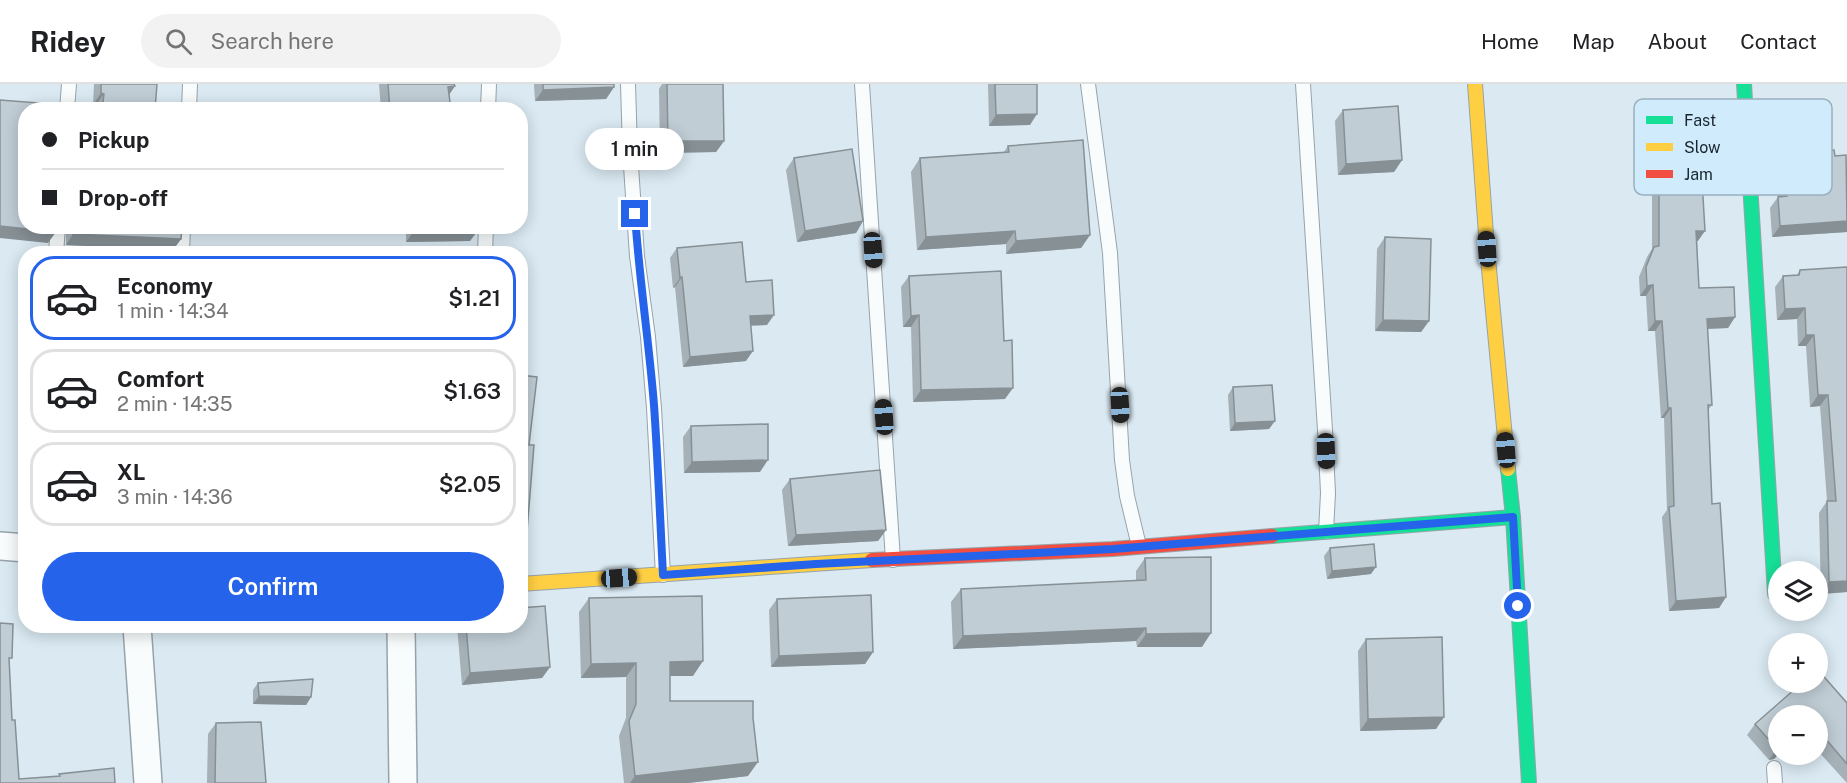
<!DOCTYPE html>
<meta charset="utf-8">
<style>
body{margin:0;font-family:"Public Sans",sans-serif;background:#f2f2f2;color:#202124;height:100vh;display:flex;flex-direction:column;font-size:22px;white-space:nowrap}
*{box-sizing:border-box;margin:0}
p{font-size:20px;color:#757577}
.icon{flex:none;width:33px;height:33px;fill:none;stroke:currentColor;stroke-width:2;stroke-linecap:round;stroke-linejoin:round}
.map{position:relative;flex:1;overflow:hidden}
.panel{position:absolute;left:18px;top:162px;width:510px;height:387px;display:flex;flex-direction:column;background:#fff;border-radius:24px;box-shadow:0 3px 15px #0003}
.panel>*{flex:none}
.banner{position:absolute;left:18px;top:18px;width:510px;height:132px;border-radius:24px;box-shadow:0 3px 15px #0003;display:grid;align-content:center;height:132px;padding:0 24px;background:#fff}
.fabs{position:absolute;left:1768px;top:477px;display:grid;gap:12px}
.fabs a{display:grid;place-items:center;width:60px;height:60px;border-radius:50%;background:#fff;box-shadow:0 3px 15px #0003;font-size:30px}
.end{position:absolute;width:27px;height:27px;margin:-14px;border:8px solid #2563eb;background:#fff;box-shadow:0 0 0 3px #fff}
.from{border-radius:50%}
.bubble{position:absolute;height:42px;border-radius:21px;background:#fff;box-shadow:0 3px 15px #0003;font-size:20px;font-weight:600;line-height:42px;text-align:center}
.car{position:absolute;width:18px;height:36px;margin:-18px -9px;border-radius:8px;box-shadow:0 0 4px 2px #0007;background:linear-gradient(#222 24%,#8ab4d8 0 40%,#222 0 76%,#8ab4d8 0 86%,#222 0)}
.banner b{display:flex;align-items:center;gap:21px;height:57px;font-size:22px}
.banner b+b{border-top:2px solid #e0e0e0}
.banner i{width:15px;height:15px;background:#202124}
ul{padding:10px 0 0;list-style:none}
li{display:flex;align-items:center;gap:18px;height:84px;margin:0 12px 9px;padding:0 12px;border:3px solid #e0e0e0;border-radius:24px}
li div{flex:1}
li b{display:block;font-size:22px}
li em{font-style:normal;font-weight:600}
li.on{border-color:#2563eb}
li>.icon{width:54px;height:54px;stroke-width:1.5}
.cta{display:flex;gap:12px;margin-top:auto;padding:12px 24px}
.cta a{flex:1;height:69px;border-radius:36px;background:#2563eb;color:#fff;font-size:24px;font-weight:600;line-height:69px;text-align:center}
header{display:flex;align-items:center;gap:36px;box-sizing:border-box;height:84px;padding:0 30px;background:#fff;border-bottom:2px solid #e0e0e0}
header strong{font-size:28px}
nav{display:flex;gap:33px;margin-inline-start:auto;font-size:21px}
.search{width:420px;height:54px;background:#f2f2f2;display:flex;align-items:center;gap:15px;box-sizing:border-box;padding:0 21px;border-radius:33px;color:#757577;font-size:22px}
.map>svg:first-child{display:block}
</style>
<header>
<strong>Ridey</strong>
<div class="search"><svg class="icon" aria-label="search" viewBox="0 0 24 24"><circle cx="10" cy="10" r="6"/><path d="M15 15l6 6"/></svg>Search here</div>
<nav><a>Home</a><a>Map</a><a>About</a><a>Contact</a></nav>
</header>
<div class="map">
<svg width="1847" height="699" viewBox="0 0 1847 699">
<rect width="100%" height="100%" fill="#dae9f2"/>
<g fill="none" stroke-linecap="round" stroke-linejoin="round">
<g stroke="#96a3aa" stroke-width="16">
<g id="lane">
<path d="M628,0L630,67L637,172L648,253L654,324L663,491"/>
<path d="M862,0L893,476"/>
<path d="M1088,0L1110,169L1122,376L1127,412L1139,462"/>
<path d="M1303,0L1325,346L1328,409L1326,448"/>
<path d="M67,26L69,0"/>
<path d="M189,26L190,0"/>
<path d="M488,26L489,0"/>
<path d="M56,170L58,142"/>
<path d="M182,170L183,142"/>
<path d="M485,170L486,142"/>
<path d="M1774,684L1775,699"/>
</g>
</g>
<g stroke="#96a3aa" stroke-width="30">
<g id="street">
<path d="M0,462L26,464"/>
<path d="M137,542L148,699"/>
<path d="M401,542L403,699"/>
</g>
</g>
<g stroke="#96a3aa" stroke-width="16">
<g id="fast">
<path d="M1744,0L1775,510"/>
<path d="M1508,385L1513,433L1529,699"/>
<path d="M1272,452L1513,433"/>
</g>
</g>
<g stroke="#96a3aa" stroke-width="16">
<g id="slow">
<path d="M1475,0L1487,164L1508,385"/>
<path d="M520,500L872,476"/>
</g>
</g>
<g stroke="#96a3aa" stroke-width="16">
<path id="jam" d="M872,476L1113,465L1272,452"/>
</g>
<use href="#lane" stroke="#f9fcfd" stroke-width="14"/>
<use href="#street" stroke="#f9fcfd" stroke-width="27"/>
<use href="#fast" stroke="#16e098" stroke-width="14"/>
<use href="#slow" stroke="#ffcf43" stroke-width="14"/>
<use href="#jam" stroke="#f24e42" stroke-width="14"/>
</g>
<g fill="#a5b0b7">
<path d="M94,0H157L155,26H96V21H93Z"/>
<path d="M379,0H454L455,2L449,10L451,26H381Z"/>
<path d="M534,0H614V3L606,15L535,17Z"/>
<path d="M662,0H723L724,57L716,68L660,69L659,5Z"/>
<path d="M988,0H1037L1030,41L989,42Z"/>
<path d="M1343,26L1402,76L1394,88L1338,91L1335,37Z"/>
<path d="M1783,58L1822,66L1835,72L1847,84V148L1772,153L1770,124L1778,113L1775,70Z"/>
<path d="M1008,62L1090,151L1081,164L1006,170V160L917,166L911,88L920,74L1004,68Z"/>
<path d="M1651,65L1698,157H1697L1699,204L1735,233L1728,244L1707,245L1712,321L1708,326L1712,420L1726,513L1719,524L1669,527L1662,433L1667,426L1664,334H1661L1655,247H1648L1646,212H1640L1639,193L1647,173L1652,165V110H1647L1644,76Z"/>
<path d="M794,74L863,137L856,149L797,158L786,86Z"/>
<path d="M66,142H182L181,155L173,166L66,161Z"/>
<path d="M406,142H478V146L470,157L406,158Z"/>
<path d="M1385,153L1429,237L1421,248L1375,247L1377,165Z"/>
<path d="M677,164L746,198L767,241H751L746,277L683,283L675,203L673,204L670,174Z"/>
<path d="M1847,183V508L1821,510L1819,429L1827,417L1820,322L1810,323L1806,262H1798L1797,235L1777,236L1775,203L1783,192L1797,191L1800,186Z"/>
<path d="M909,192L1005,315L913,318L911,243H903L901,203Z"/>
<path d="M1233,303L1269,345L1230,347L1228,311Z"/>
<path d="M691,342L760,388L684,389L683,353Z"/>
<path d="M790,395L886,446L878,457L788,462L782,406Z"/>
<path d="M1330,464L1371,490L1327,495L1324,472Z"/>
<path d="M1145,474L1202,563H1137L1136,557L953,565L951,518L961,505L1136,497V487Z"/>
<path d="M589,514L693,592H670V617L748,692L688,699H624L619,652L626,634V593L581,594L579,528Z"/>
<path d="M777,515L873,568L865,580L771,583L769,526Z"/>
<path d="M457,542H520L550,583L542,594L462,601Z"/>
<path d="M1366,555L1444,633L1436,645L1360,647L1358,567Z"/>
<path d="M258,599L311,613L306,621L253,620V606Z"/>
<path d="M1847,619V699L1818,667V632L1779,670L1774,675L1769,676L1747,651L1755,640Z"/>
<path d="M216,639L266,699H207L208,650Z"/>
</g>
<g fill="#869095">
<path d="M455,2L447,14L448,3Z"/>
<path d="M614,3L606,15L535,17L543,6Z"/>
<path d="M101,9L104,10L96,21H93Z"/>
<path d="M1037,30L1030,41L989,42L996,31Z"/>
<path d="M668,57H724L716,68L660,69Z"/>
<path d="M1402,76L1394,88L1338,91L1346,80Z"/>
<path d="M1654,100H1659L1652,110H1647Z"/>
<path d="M863,137L856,149L797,158L805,147Z"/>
<path d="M1847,137V148L1772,153L1780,142Z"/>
<path d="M0,142L56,148L48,159L0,154Z"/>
<path d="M478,146L470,157L406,158L414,147Z"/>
<path d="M1015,147L1006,160L917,166L926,153Z"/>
<path d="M1696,147H1705L1698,157H1689Z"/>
<path d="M73,150L181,155L173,166L66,161Z"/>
<path d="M1090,151L1081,164L1006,170L1016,157Z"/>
<path d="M682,193L675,203L673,204L680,194Z"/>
<path d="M1653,201L1646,212H1640L1647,202Z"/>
<path d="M1805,224L1797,235L1777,236L1785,225Z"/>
<path d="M774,231L767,241L743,242L750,232Z"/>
<path d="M919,231L911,243H903L911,232Z"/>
<path d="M1735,233L1728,244L1700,245L1707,235Z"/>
<path d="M1383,236L1429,237L1421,248L1375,247Z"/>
<path d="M1655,237H1662L1655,247H1648Z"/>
<path d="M1806,251H1814L1806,262H1798Z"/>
<path d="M753,267L746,277L683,283L690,273Z"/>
<path d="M1013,304L1005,315L913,318L921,306Z"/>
<path d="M1818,311H1828L1820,322L1810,323Z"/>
<path d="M1668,324H1671L1664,334H1661Z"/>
<path d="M1275,337L1269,345L1230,347L1235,339Z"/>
<path d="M768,376L760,388L684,389L692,378Z"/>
<path d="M520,446L527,447L520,456Z"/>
<path d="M886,446L878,457L788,462L796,451Z"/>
<path d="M1376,483L1371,490L1327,495L1332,487Z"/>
<path d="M1847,497V508L1821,510L1829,498Z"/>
<path d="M1726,513L1719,524L1669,527L1676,517Z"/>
<path d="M1146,544L1136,557L953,565L963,552Z"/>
<path d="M1211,549L1202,563H1137L1146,550Z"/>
<path d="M873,568L865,580L771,583L779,572Z"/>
<path d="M703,577L693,592H660L670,578Z"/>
<path d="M636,579L626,593L581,594L591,580Z"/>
<path d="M550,583L542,594L462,601L470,589Z"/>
<path d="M259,612L311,613L306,621L253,620Z"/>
<path d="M1444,633L1436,645L1360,647L1368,635Z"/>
<path d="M1777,665H1779V670L1774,675L1769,676Z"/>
<path d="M758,678L748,692L688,699H630L635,692Z"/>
</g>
<g fill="#c0cdd5" stroke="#869095" stroke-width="1.5">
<path d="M101,0H157L155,26H102L104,10L101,9Z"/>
<path d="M388,0H454L455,2L448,3L451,26H390Z"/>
<path d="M543,0H614V3L543,6Z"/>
<path d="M667,0H723L724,57H668Z"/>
<path d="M995,0H1037V30L996,31Z"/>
<path d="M0,16L64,21V26H26V142H56V148L0,142Z"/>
<path d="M1398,22L1402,76L1346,80L1343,26Z"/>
<path d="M1083,56L1090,151L1016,157L1015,147L926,153L920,74L1009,68L1008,62Z"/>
<path d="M1821,56L1822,66H1834L1835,72L1846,71L1847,137L1780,142L1778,113L1787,112L1783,58Z"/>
<path d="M1700,62L1705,147H1696L1699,204L1734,203L1735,233L1707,235L1712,321H1708L1712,420L1720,419L1726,513L1676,517L1669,423L1674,422L1671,324H1668L1662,237H1655L1653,201L1647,202L1646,183L1654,163L1659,162V100H1654L1651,65Z"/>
<path d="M852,65L863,137L805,147L794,74Z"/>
<path d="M74,142H182L181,155L73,150Z"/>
<path d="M414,142H478V146L414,147Z"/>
<path d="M1385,153L1431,155L1429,237L1383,236Z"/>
<path d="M742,158L746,198L772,196L774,231L750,232L753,267L690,273L682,193L680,194L677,164Z"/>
<path d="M1847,183V497L1829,498L1827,417H1836L1828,311H1818L1814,251H1806L1805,224L1785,225L1783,192L1799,191L1800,186Z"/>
<path d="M1001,187L1004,257L1012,256L1013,304L921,306L919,231L911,232L909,192Z"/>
<path d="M520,291L537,293L529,361H534L527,447L520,446Z"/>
<path d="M1272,301L1275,337L1235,339L1233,303Z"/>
<path d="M768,340V376L692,378L691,342Z"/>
<path d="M880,386L886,446L796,451L790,395Z"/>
<path d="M1374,460L1376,483L1332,487L1330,464Z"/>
<path d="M1211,473V549L1146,550V544L963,552L961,505L1146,496L1145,474Z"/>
<path d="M871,511L873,568L779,572L777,515Z"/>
<path d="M702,512L703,577L670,578V617H753V634L758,678L635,692L629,637L636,620V579L591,580L589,514Z"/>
<path d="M545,522L550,583L470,589L466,542H520V524Z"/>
<path d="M0,539L13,540L12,574H9L12,636H15L19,695L60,692L59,690L114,684L115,699H0Z"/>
<path d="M1442,553L1444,633L1368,635L1366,555Z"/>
<path d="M1818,586L1847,619V680L1818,646V632H1779V665H1777L1755,640L1803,598H1818Z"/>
<path d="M313,595L311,613L259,612L258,599Z"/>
<path d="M261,638L266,699H215L216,639Z"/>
</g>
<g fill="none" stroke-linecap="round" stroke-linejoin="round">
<path stroke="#2563eb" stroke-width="8" d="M635,130C639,194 649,258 654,321C658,378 660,434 663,491L816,480L1113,465L1513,433L1518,522"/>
</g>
<rect x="1634" y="15" width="198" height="96" rx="9" fill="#d0ebfc" stroke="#99b0be" stroke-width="1.5"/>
<rect x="1646" y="32" width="27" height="8" fill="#16e098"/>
<rect x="1646" y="59" width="27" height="8" fill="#ffcf43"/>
<rect x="1646" y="86" width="27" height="8" fill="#f24e42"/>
<g font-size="16" fill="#18252d">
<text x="1684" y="42">Fast</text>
<text x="1684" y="69">Slow</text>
<text x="1684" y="96">Jam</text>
</g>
</svg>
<div class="fabs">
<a><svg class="icon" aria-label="layers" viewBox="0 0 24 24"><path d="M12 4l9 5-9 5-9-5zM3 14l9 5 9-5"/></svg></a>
<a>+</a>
<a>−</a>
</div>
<i class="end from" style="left:1518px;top:522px"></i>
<i class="end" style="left:635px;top:130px"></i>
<div class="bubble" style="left:585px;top:44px;width:99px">1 min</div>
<i class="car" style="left:1487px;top:165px;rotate:356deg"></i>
<i class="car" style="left:873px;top:166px;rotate:176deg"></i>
<i class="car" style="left:1120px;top:321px;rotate:177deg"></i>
<i class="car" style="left:884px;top:333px;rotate:356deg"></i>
<i class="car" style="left:1506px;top:366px;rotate:355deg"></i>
<i class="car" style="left:1326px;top:367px;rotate:178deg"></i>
<i class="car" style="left:619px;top:494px;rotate:86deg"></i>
<div class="banner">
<b><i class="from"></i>Pickup</b>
<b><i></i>Drop-off</b>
</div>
<section class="panel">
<ul>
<li class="on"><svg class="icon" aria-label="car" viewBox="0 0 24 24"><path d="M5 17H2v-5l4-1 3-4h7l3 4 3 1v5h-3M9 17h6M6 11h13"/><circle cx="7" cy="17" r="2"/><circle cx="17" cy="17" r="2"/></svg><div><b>Economy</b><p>1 min · 14:34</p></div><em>$1.21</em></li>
<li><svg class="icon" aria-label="car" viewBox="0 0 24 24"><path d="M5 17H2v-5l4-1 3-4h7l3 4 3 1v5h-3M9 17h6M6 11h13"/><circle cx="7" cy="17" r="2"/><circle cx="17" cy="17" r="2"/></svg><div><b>Comfort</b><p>2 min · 14:35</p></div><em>$1.63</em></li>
<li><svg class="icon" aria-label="car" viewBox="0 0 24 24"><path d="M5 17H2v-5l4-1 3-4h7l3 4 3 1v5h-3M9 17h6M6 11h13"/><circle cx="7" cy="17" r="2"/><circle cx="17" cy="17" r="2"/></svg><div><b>XL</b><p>3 min · 14:36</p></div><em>$2.05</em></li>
</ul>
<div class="cta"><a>Confirm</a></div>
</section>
</div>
